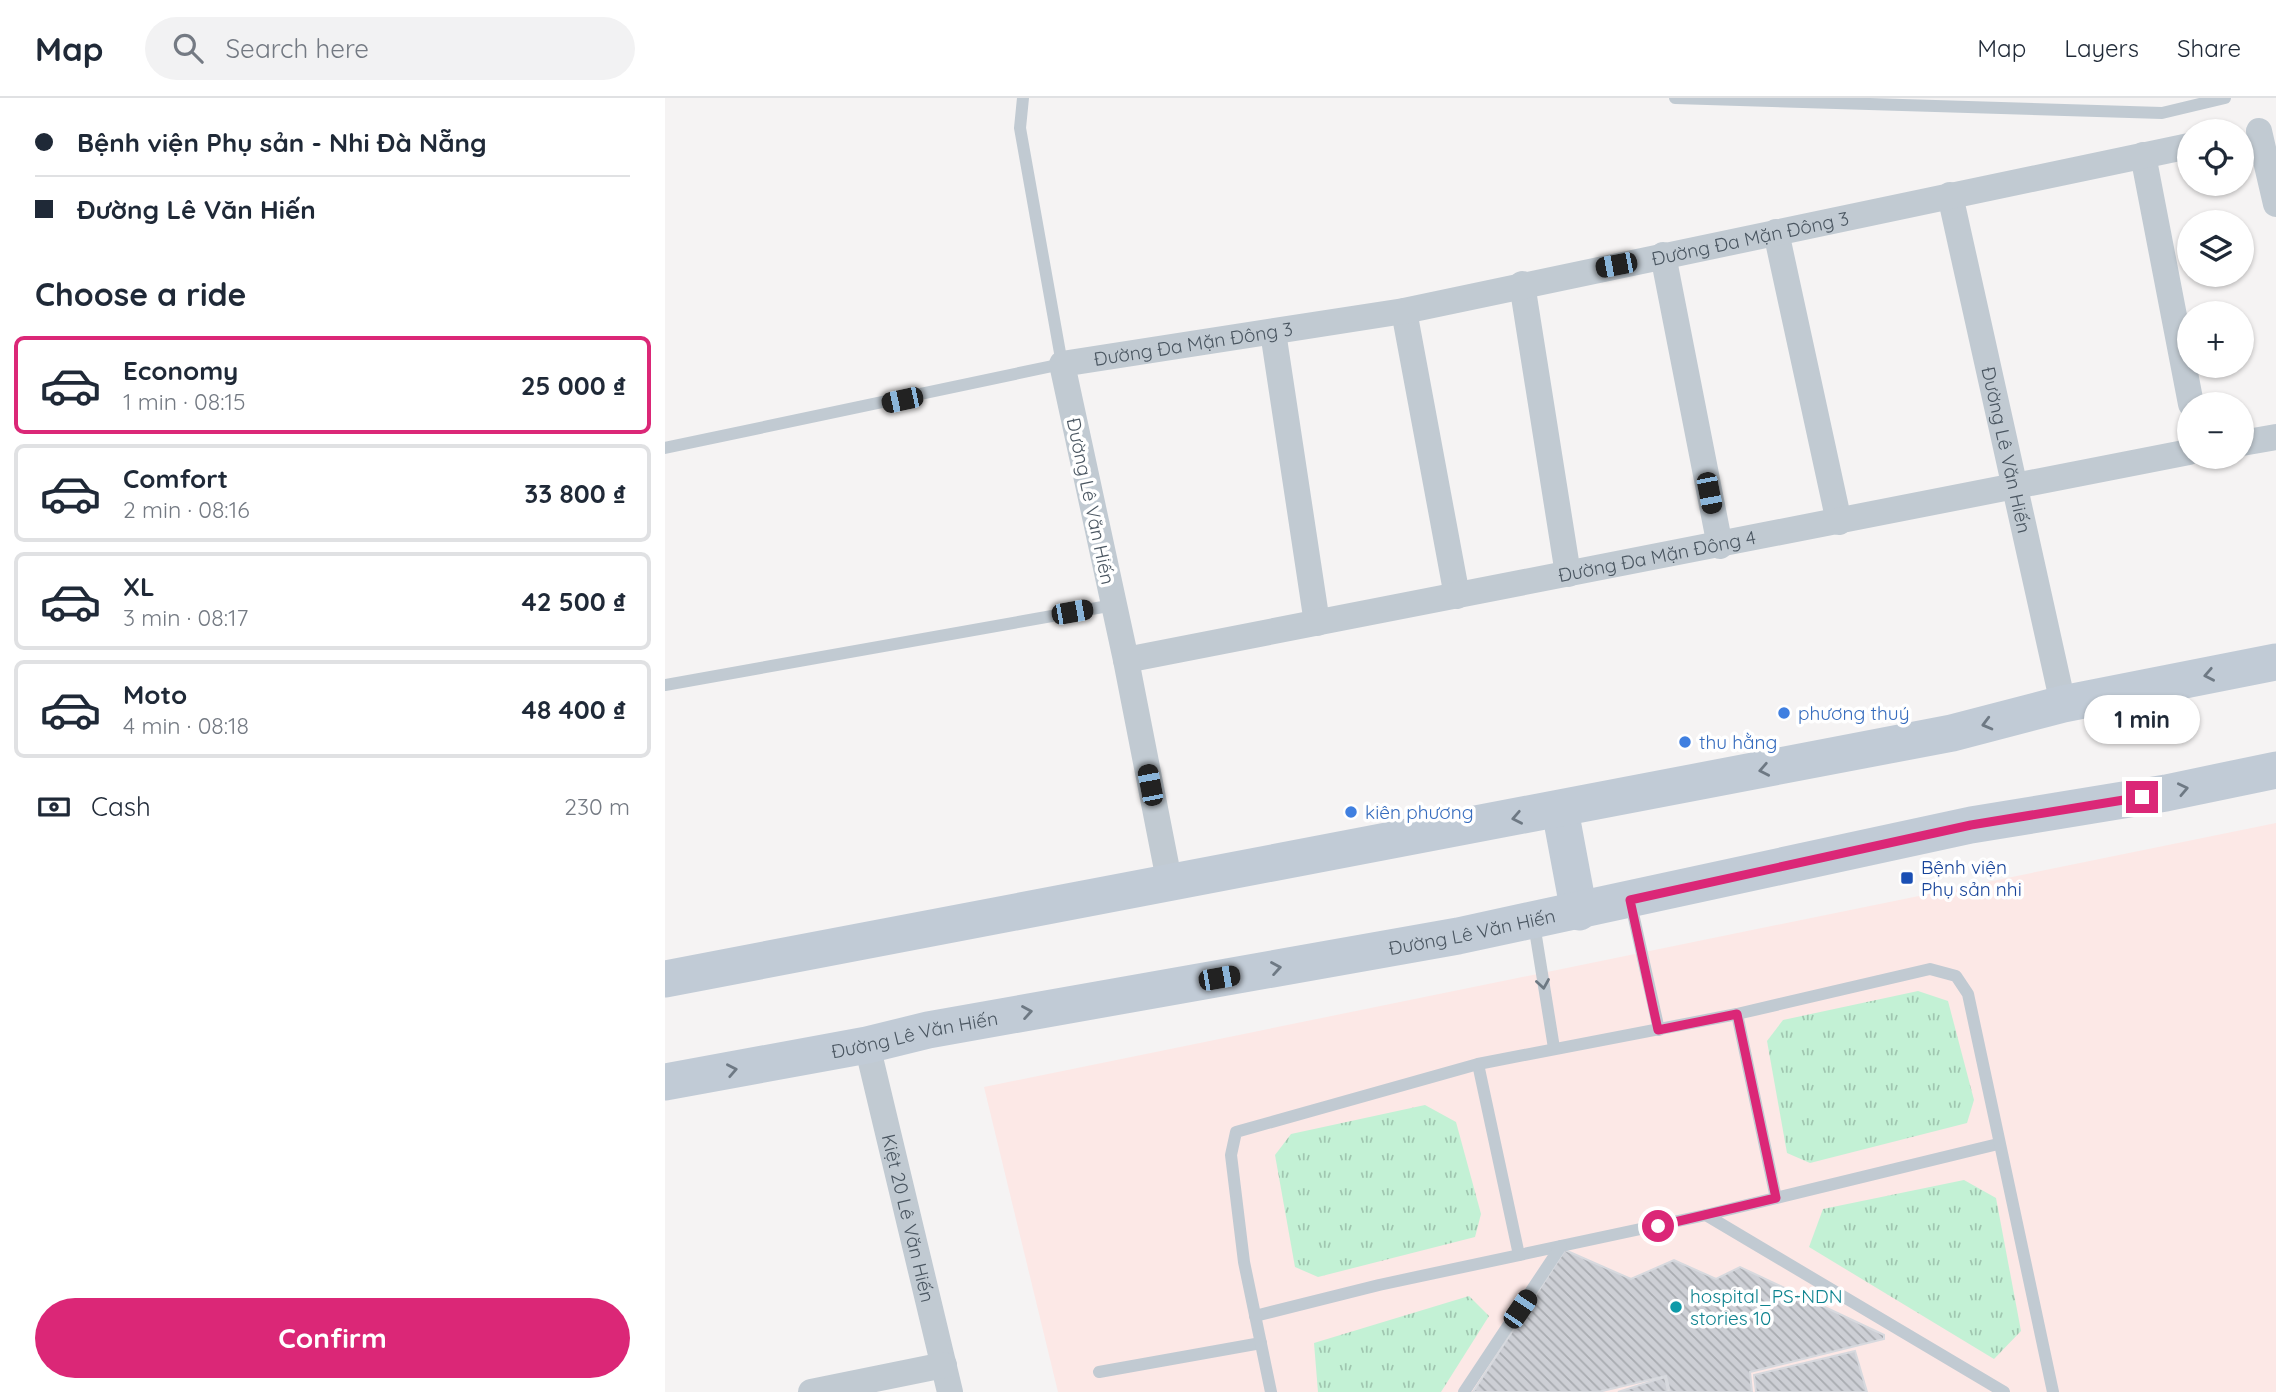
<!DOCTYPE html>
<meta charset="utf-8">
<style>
body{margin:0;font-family:Quicksand,sans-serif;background:#f2f2f3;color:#1f2937;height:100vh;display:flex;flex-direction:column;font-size:26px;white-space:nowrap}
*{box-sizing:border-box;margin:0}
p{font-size:23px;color:#747a83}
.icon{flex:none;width:38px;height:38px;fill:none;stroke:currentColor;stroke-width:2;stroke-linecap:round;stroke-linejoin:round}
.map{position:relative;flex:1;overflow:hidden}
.details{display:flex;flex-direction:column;background:#fff;width:665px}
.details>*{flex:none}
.hud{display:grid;align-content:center;height:154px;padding:0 35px;background:#fff}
.fabs{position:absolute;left:1512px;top:21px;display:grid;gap:14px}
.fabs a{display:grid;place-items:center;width:77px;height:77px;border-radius:50%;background:#fff;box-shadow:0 2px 5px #0004;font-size:35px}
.end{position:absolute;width:32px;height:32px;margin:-16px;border:9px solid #db2777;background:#fff;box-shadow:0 0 0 4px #fff}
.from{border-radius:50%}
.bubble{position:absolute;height:49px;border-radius:24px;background:#fff;box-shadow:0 2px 5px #0004;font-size:23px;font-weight:800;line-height:49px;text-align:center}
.car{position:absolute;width:21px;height:42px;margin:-21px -10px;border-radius:9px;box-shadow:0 0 5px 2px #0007;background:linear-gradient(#222 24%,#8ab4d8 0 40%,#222 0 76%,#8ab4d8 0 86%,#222 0)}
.hud b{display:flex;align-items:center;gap:24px;height:66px;font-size:26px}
.hud b+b{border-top:2px solid #e0e1e3}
.hud i{width:18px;height:18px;background:#1f2937}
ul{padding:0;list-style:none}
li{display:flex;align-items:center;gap:21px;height:98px;margin:0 14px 10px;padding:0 21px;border:4px solid #e0e1e3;border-radius:10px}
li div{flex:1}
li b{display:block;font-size:26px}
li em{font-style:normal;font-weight:800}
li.current{border-color:#db2777}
li>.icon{width:63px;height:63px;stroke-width:1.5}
h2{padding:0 35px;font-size:32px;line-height:84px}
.pay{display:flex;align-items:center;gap:18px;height:77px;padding:0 35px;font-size:26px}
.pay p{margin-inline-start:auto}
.cta{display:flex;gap:14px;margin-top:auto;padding:14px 35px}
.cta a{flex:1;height:80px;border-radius:42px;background:#db2777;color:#fff;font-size:28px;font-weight:800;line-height:80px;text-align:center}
header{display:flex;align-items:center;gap:42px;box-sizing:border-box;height:98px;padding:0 35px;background:#fff;border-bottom:2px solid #e0e1e3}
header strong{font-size:33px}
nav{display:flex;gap:38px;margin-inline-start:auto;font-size:24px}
.search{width:490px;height:63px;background:#f2f2f3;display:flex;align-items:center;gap:18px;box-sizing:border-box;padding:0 24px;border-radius:38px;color:#747a83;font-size:26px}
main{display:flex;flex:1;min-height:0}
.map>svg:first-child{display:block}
</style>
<header>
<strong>Map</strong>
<div class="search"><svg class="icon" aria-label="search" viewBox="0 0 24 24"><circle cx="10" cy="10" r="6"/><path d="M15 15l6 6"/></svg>Search here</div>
<nav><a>Map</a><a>Layers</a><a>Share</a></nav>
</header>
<main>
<section class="details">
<div class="hud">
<b><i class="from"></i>Bệnh viện Phụ sản - Nhi Đà Nẵng</b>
<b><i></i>Đường Lê Văn Hiến</b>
</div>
<h2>Choose a ride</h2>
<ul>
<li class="current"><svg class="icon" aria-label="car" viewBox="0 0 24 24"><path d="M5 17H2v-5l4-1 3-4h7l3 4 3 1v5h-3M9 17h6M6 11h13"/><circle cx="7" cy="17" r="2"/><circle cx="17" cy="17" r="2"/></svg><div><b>Economy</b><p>1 min · 08:15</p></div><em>25 000 ₫</em></li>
<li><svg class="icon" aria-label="car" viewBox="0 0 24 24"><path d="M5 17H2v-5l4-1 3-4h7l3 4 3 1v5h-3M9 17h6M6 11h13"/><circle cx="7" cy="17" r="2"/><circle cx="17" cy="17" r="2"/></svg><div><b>Comfort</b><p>2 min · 08:16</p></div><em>33 800 ₫</em></li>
<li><svg class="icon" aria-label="car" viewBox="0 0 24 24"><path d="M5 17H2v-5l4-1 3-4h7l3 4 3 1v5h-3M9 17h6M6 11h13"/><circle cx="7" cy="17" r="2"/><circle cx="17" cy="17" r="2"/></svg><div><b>XL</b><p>3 min · 08:17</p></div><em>42 500 ₫</em></li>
<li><svg class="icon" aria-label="car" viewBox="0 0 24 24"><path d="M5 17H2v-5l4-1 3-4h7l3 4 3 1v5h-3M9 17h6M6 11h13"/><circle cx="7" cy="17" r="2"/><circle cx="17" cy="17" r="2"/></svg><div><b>Moto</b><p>4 min · 08:18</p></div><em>48 400 ₫</em></li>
</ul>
<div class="pay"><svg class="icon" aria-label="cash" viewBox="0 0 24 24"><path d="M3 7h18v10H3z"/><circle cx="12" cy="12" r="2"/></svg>Cash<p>230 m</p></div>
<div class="cta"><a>Confirm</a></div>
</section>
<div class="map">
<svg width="1611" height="1294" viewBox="0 0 1611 1294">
<defs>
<pattern id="grass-tufts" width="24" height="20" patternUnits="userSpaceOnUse" patternTransform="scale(1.75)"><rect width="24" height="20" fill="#c3f1d5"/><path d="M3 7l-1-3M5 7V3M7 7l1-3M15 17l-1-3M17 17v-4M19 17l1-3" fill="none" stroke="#a0c6b0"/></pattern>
<pattern id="building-back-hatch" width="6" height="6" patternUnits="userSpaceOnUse" patternTransform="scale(1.75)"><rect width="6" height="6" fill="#cdcfd5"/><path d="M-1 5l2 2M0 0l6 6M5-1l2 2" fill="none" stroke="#a8abb0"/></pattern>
</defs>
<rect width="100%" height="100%" fill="#f5f3f3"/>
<path fill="#fce8e6" d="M1611,725V1294H393L319,989Z"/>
<g fill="url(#grass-tufts)">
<path d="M1253,893L1283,903L1309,1002L1302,1025L1145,1065L1122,1055L1102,943L1118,922Z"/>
<path d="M760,1007L791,1024L816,1116L810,1139L653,1179L630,1169L610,1057L626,1036Z"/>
<path d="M1299,1082L1331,1100L1356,1233L1329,1261L1144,1149L1158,1111Z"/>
<path d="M804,1198L824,1218L776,1294H653L649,1245Z"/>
</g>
<g fill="url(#building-back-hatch)" stroke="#d7d9de" stroke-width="2">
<path d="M900,1152L966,1181L1009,1162L1051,1181L1075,1169L1219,1237V1241L1085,1274L1087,1294H1005L1001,1278L933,1294H808Z"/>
<path d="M1190,1253L1202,1294H1091L1089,1277Z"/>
<path d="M1000,1279L1003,1294H953Z"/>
</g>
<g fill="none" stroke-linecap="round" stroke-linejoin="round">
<g stroke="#c1cad2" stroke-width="12">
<path d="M1010,0L1497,15L1560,0"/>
<path d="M0,350L397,266L355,30L358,0"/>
<path d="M0,587L449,507"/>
<path d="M965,802L994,932"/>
<path d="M869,826L889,950"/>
<path d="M1072,916L1111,1100"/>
<path d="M813,966L854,1157"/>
<path d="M1041,1117L1339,1294"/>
<path d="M590,1218L714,1187L1041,1117L1333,1046"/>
<path d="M434,1274L596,1245"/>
<path d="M606,1294L579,1164L566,1057L571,1034L813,966L1072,916L1265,871L1291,878L1303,896L1388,1294"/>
<path d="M799,1294L896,1148"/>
</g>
<g stroke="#c1cad2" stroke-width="26">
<path d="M1594,33L1611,106"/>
<path d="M1478,57L1526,306"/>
<path id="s1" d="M1285,97L1398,606"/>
<path d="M1111,134L1174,424"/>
<path d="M998,157L1055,448"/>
<path d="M857,186L903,476"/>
<path d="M739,213L792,498"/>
<path d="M608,234L652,525"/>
<path d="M1577,345L1611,339"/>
<path id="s2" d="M461,562L1524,354"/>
<path id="s3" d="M505,787L461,562L397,266L739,213L1524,48"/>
<path id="s4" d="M202,947L285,1294"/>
<path d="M146,1294L279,1267"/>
</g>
<g stroke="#c1cbd6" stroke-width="37">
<path d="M895,712L914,814"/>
<path d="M0,881L1287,635L1398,606L1611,564"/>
<path id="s5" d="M0,984L202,947L263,932L793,838L1306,727L1501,695L1611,672"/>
</g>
</g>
<defs><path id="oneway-chevron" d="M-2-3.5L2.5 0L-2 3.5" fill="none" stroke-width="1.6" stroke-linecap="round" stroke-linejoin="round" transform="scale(1.75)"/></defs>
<g stroke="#6e7984">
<use href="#oneway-chevron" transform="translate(1544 577) rotate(169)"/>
<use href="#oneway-chevron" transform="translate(1322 626) rotate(165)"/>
<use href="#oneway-chevron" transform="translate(1099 672) rotate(169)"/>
<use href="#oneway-chevron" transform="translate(1518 691) rotate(-12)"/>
<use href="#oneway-chevron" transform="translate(852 720) rotate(169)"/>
<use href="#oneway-chevron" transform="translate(611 870) rotate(-10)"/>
<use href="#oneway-chevron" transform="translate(362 914) rotate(-10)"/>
<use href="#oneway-chevron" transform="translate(67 972) rotate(-11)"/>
</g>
<use stroke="#6e7983" href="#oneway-chevron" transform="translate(878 886) rotate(81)"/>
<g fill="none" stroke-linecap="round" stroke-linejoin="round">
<path stroke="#db2777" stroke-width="9" d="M993,1128L1111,1100L1072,916L993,932L965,802L1306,727L1477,699"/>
</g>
<g fill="#3f7fe0" stroke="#fff" stroke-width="2.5">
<circle cx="1119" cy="615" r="7"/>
<circle cx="1020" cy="644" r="7"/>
<circle cx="686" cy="714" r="7"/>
</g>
<rect fill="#1a4fb4" stroke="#fff" stroke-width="2.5" x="1235" y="773" width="14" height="14" rx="3.5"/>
<circle fill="#0f9aa8" stroke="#fff" stroke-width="2.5" cx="1011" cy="1209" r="7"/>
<g text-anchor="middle" stroke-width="7" stroke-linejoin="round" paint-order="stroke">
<g font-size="19" fill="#4a5661" stroke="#fff">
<text dy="7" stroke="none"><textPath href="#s3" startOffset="1232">Đường Đa Mặn Đông 3</textPath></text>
<text dy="7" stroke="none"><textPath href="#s3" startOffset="665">Đường Đa Mặn Đông 3</textPath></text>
<text dy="7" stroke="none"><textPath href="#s1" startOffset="261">Đường Lê Văn Hiến</textPath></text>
<text transform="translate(426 403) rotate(78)" y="7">Đường Lê Văn Hiến</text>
<text dy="7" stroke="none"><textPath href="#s2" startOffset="541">Đường Đa Mặn Đông 4</textPath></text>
<text dy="7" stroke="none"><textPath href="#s5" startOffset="821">Đường Lê Văn Hiến</textPath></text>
<text dy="7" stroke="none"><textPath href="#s5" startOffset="254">Đường Lê Văn Hiến</textPath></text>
<text dy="7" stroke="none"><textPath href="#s4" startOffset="178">Kiệt 20 Lê Văn Hiến</textPath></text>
</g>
<g font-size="19" fill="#366cbe" stroke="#fff" text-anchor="start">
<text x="1133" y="622">phương thuý</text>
<text x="1034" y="651">thu hằng</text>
<text x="700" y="721">kiên phương</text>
</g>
<g font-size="19" fill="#164399" stroke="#fff" text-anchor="start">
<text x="1256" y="776">Bệnh viện<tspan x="1256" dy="22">Phụ sản nhi</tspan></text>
</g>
<g font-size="19" fill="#0d838f" stroke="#fff" text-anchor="start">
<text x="1025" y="1205">hospital_PS-NDN<tspan x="1025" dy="22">stories 10</tspan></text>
</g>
</g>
</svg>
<div class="fabs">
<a><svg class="icon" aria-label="locate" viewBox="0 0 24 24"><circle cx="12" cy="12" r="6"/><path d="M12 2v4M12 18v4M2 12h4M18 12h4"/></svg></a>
<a><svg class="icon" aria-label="layers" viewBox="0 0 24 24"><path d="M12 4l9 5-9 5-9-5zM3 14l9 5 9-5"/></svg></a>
<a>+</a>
<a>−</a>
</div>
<i class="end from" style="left:993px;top:1128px"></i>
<i class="end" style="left:1477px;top:699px"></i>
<div class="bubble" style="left:1419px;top:597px;width:116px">1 min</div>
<i class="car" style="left:951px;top:167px;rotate:259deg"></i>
<i class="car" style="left:237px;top:302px;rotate:258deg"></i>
<i class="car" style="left:1044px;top:395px;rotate:169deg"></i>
<i class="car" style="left:407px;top:514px;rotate:80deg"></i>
<i class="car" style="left:485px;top:687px;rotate:349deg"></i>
<i class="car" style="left:554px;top:880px;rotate:80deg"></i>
<i class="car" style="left:855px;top:1211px;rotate:34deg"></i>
</div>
</main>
